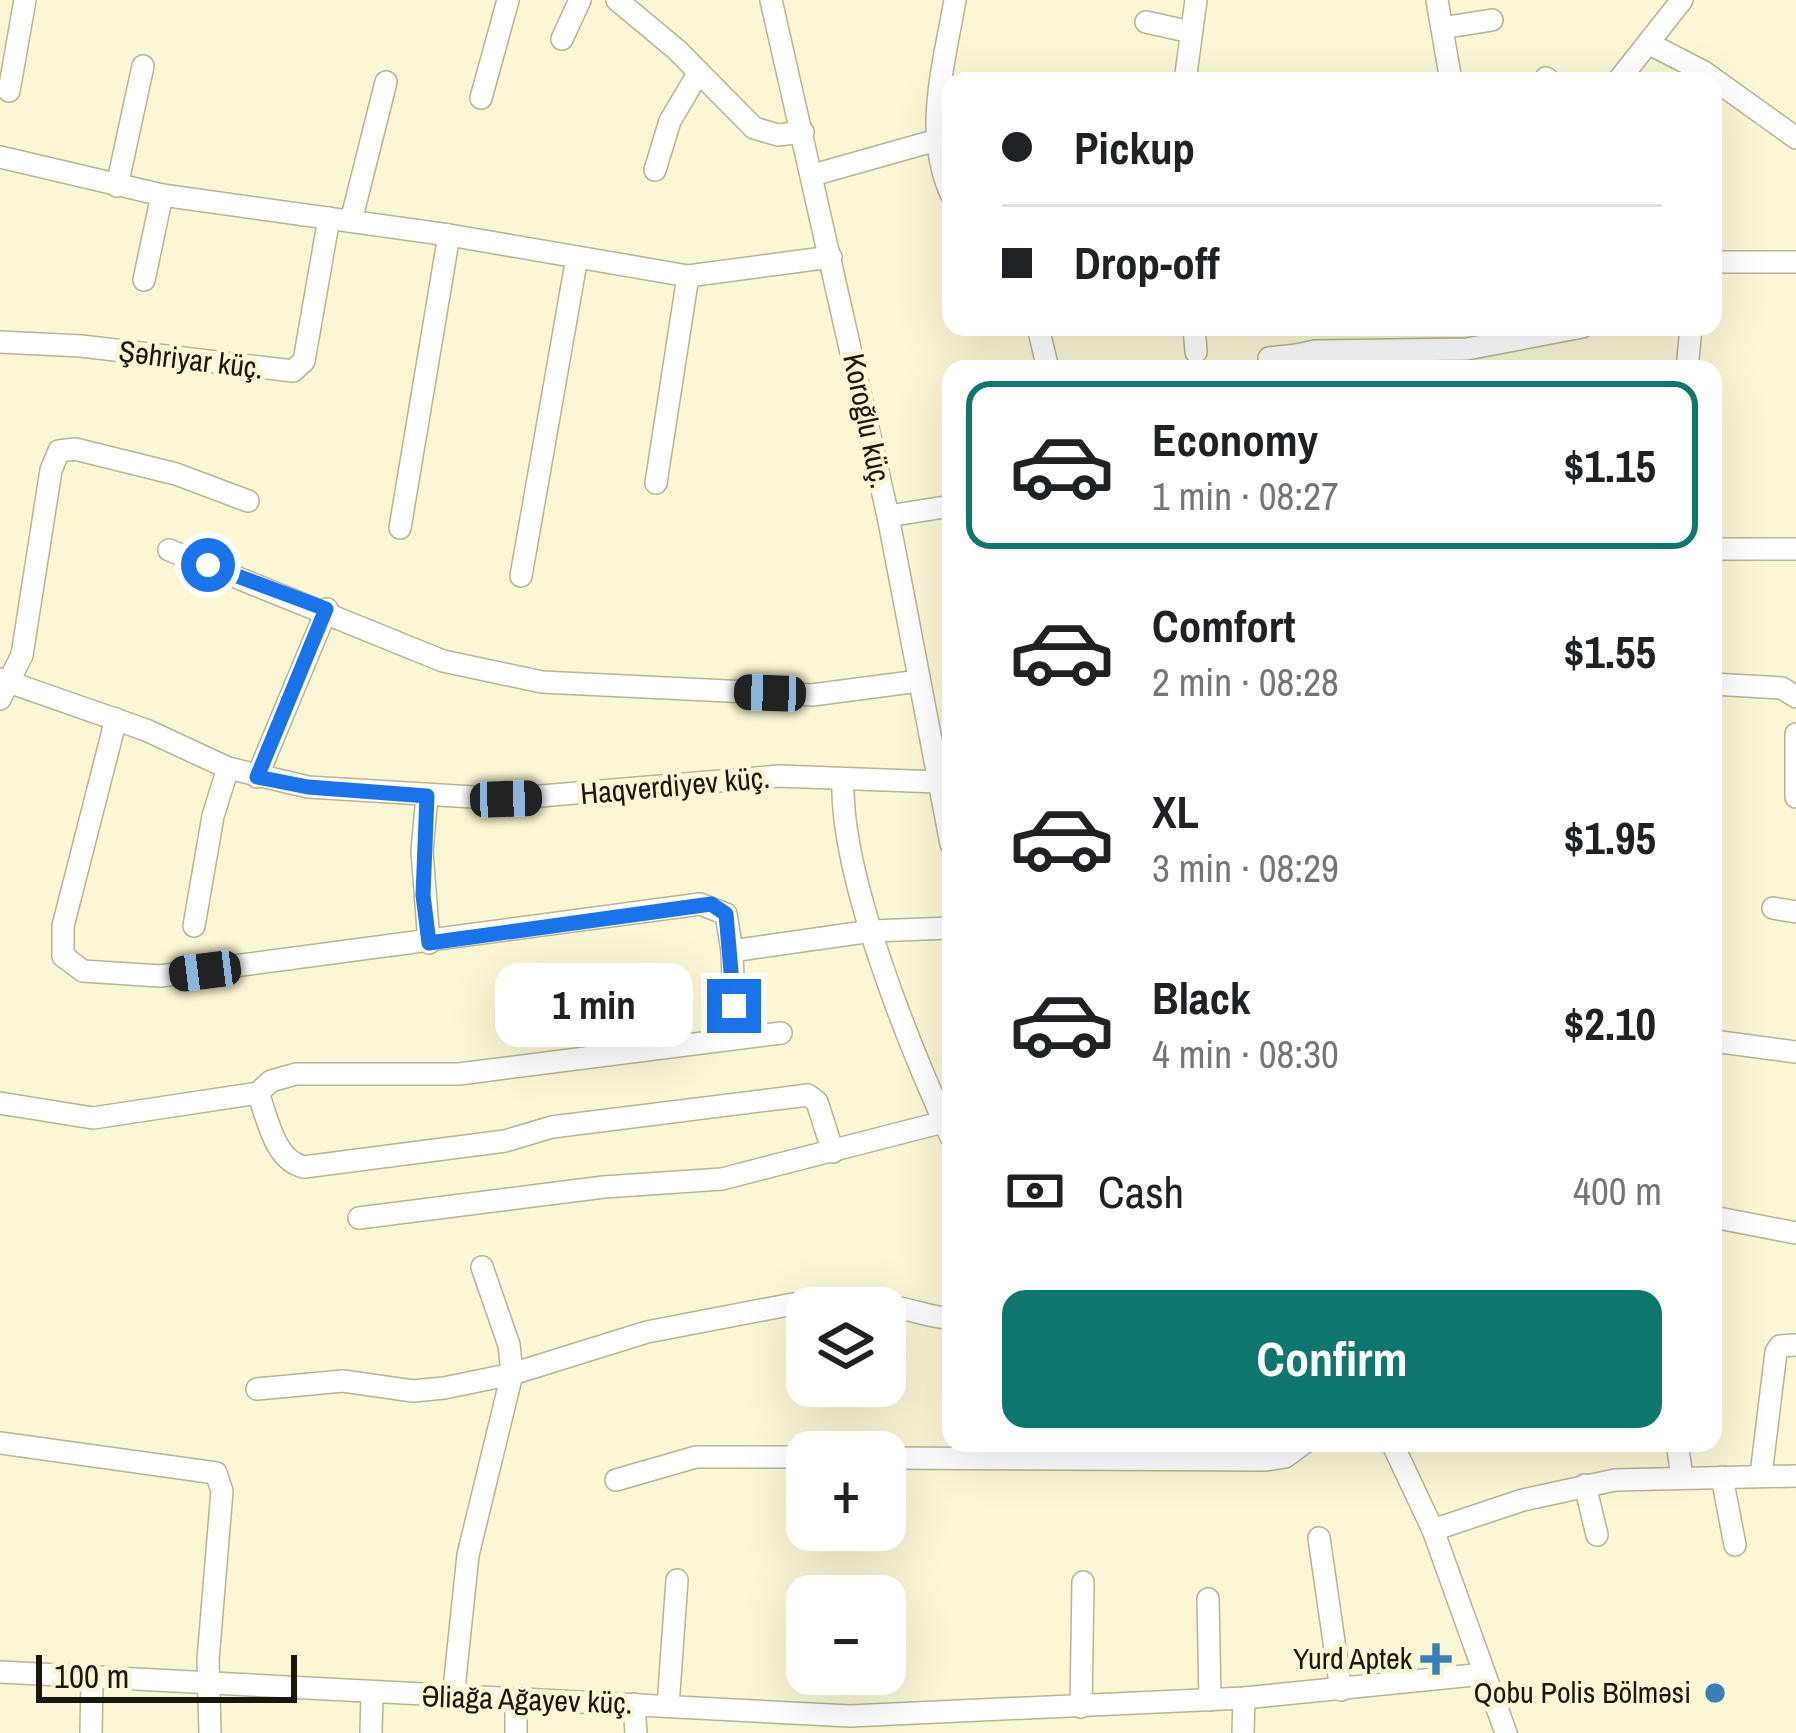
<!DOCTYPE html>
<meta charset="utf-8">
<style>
body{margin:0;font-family:"Archivo Narrow",sans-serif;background:#f2f2f2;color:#202124;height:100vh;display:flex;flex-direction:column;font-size:45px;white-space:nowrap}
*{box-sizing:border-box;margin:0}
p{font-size:39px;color:#757577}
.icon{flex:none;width:66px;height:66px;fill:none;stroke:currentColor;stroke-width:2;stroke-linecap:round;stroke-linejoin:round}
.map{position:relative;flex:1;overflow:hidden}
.drawer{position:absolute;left:942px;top:360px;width:780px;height:1092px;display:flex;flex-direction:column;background:#fff;border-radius:24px;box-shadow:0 12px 48px #0002}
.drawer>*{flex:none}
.top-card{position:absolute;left:942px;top:72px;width:780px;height:264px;border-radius:24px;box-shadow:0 12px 48px #0002;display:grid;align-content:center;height:264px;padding:0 60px;background:#fff}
.buttons{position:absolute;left:786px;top:1287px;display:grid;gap:24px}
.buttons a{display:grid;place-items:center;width:120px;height:120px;border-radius:24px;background:#fff;box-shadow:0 12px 48px #0002;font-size:60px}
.scale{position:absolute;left:36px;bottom:30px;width:261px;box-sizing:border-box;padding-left:12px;border:6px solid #18170b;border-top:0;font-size:33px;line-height:42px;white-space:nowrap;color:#18170b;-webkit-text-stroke:9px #fbf7d5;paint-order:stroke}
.end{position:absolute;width:54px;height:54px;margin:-27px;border:15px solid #1a73e8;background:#fff;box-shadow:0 0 0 6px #fff}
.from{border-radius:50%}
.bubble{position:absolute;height:84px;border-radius:24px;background:#fff;box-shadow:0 12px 48px #0002;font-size:39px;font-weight:800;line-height:84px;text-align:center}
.car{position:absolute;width:36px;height:72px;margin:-36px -18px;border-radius:15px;box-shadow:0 0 9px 3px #0007;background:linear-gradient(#222 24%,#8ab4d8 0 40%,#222 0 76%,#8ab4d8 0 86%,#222 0)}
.top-card b{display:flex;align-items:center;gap:42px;height:114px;font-size:45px}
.top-card b+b{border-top:3px solid #e0e0e0}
.top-card i{width:30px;height:30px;background:#202124}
ul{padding:21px 0 0;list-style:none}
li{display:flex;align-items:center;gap:36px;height:168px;margin:0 24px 18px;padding:0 36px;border:6px solid transparent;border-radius:24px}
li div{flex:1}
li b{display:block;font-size:45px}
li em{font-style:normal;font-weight:800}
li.on{border-color:#0f766e}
li>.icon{width:108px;height:108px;stroke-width:1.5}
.pay{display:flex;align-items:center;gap:30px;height:132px;padding:0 60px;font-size:45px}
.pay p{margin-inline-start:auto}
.action{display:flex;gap:24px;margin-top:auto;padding:24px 60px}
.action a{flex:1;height:138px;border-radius:24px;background:#0f766e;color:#fff;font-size:48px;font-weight:800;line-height:138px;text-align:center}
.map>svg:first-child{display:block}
</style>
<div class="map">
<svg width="1796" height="1733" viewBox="0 0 1796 1733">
<rect width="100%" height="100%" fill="#fbf7d5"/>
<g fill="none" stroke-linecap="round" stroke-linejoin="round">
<g stroke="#b7b393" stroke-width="24">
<g id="minor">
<path d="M617,0L677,50L754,128L778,135L803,132"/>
<path d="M771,0L888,516L951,844"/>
<path d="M1437,0L1451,81"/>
<path d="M1146,22L1191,32"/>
<path d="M1442,28L1492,20"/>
<path d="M562,39L580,0"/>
<path d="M1648,43L1704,72L1796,138"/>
<path d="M1546,78L1550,81"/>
<path d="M1185,81L1196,0"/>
<path d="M1618,81L1682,0"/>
<path d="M9,91L25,0"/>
<path d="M481,98L508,0"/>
<path d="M0,157L162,195L449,235L688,276L831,257"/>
<path d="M655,170L670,121L699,72"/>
<path d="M813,175L951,136"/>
<path d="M117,186L143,66"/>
<path d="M951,194C923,131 944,65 955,0"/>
<path d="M351,221L386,82"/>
<path d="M1713,262H1796"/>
<path d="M144,280L162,195"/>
<path d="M1038,327L1048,369"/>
<path d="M1194,327L1196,352"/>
<path d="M0,342L81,346L293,371L304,361L329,218"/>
<path d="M1269,358L1297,355"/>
<path d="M1688,359L1691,327"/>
<path d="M1297,369V355L1315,351L1467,349L1582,327"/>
<path d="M656,483L688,276"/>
<path d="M888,516L951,506"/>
<path d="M400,528L449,235"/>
<path d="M1713,549H1796"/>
<path d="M169,550L443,661L542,682L812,695L919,681"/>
<path d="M521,576L577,257"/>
<path d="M0,679L146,730L228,768L308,787L506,799L779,776L938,782"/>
<path d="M1713,684L1782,688L1796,697"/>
<path d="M0,699L22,655L51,470L59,451L75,449L176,474L248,501"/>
<path d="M116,719L63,926V956L83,971L160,976L700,904L726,914L732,951L872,931L951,928"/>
<path d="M1796,734V797"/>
<path d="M257,777L327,609"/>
<path d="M843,783C841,878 910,1048 951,1137"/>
<path d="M427,796L422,851L429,943"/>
<path d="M1773,908L1796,912"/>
<path d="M194,926L213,816L228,768"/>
<path d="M732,951L734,1006"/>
<path d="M1713,1041L1796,1052"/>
<path d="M258,1093L271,1081L296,1074H459L781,1033"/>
<path d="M0,1103L93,1118L258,1093C268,1119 274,1160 304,1167L505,1141L552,1127L808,1095L817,1102L833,1152"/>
<path d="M1713,1217L1796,1233"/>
<path d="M359,1218L604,1187L722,1179L951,1120"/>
<path d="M876,1308C903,1303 924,1318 951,1318"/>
<path d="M257,1389L343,1381L413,1391L444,1388L512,1374L647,1332L793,1304L818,1308"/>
<path d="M0,1443L216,1473L222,1491L208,1660L210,1733"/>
<path d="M1392,1443L1433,1530L1506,1733"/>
<path d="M1677,1443L1682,1477"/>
<path d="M885,1458L1266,1460L1285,1457L1304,1443"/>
<path d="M1761,1475L1776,1352L1780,1346L1796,1345"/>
<path d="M1722,1477L1735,1545"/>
<path d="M616,1480L696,1457H807"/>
<path d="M1585,1485L1597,1535"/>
<path d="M1433,1530L1523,1500L1615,1480L1796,1476"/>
<path d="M1319,1538L1341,1690"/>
<path d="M1208,1599L1210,1700"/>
<path d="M0,1672L850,1716L1244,1698L1484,1674"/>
<path d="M453,1698L468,1555L512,1374L509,1345L482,1267"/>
<path d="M634,1704L636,1733"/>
<path d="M668,1706L677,1580"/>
<path d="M1081,1707L1083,1582"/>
<path d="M91,1733L92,1681"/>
<path d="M371,1733L372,1694"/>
<path d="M516,1733V1700"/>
<path d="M1243,1733L1244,1698"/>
</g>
</g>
<use href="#minor" stroke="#fff" stroke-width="21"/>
</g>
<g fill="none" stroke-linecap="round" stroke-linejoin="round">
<path stroke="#1a73e8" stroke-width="15" d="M208,565L326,609L257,777L308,787L427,796L423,895L429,943L711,904L726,914L734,1006"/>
</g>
<g fill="#3981b5" stroke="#fbf7d5" stroke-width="4.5">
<path d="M1430 1641h12v12h12v12h-12v12h-12v-12h-12v-12h12z"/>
<circle cx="1715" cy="1693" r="12"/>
</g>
<g text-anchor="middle" stroke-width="10" stroke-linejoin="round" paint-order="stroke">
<g font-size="30" fill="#18170b" stroke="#fbf7d5">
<text transform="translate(191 360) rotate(7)" y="10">Şəhriyar küç.</text>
<text transform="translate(867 421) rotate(78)" y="10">Koroğlu küç.</text>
<text transform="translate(675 786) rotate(-5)" y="10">Haqverdiyev küç.</text>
<text transform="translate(527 1700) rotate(2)" y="10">Əliağa Ağayev küç.</text>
</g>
<g font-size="30" fill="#18170b" stroke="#fbf7d5" text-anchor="end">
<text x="1412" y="1669">Yurd Aptek</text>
<text x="1691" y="1703">Qobu Polis Bölməsi</text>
</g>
</g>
</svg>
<div class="buttons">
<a><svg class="icon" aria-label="layers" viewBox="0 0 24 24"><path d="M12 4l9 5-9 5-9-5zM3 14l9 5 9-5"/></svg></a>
<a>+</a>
<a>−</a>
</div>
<div class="scale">100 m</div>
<i class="end from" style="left:208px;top:565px"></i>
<i class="end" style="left:734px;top:1006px"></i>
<div class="bubble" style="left:495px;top:963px;width:198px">1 min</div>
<i class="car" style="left:770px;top:693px;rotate:272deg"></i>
<i class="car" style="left:506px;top:799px;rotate:88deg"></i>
<i class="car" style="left:205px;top:971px;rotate:263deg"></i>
<div class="top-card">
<b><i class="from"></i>Pickup</b>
<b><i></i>Drop-off</b>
</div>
<section class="drawer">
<ul>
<li class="on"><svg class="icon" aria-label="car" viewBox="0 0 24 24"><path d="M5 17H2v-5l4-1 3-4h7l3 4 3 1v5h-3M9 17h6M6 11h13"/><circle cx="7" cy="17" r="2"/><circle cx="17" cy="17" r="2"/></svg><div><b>Economy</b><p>1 min · 08:27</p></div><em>$1.15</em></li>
<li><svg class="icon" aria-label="car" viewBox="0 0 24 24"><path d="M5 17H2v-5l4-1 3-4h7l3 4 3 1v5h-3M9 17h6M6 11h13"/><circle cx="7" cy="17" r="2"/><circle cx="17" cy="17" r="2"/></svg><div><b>Comfort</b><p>2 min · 08:28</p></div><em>$1.55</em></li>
<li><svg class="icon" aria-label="car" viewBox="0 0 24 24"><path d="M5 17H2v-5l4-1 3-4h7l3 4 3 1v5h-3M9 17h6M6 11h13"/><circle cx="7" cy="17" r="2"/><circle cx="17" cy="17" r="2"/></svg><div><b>XL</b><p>3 min · 08:29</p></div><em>$1.95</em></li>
<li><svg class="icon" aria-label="car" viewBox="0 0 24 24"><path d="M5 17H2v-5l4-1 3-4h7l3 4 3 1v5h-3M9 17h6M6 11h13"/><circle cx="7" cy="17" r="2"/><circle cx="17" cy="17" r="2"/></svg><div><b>Black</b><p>4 min · 08:30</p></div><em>$2.10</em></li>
</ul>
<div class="pay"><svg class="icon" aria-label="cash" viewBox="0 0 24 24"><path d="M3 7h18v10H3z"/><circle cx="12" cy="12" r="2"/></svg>Cash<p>400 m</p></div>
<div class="action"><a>Confirm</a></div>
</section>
</div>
